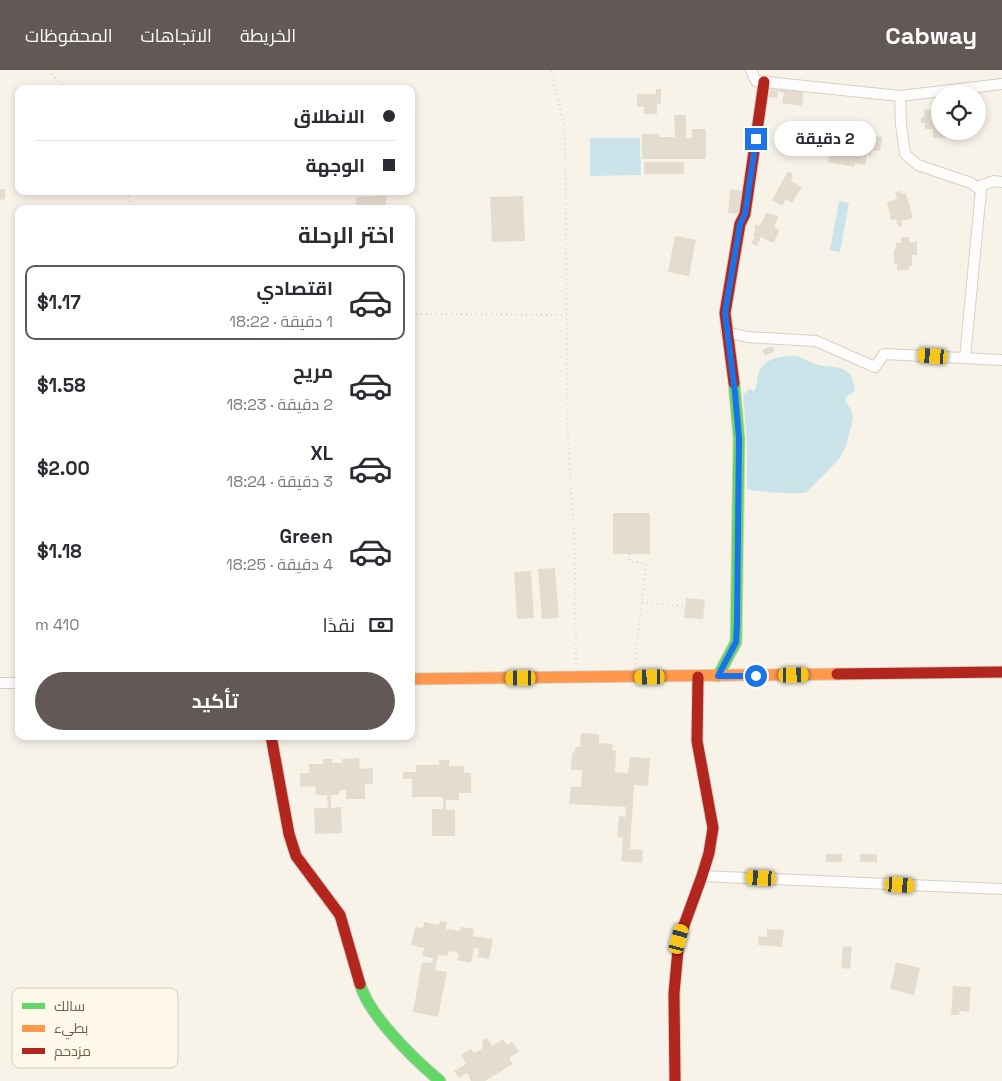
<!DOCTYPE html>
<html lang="ar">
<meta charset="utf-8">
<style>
body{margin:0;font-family:"Space Grotesk",Cairo,sans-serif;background:#f7f7f7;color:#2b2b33;direction:rtl;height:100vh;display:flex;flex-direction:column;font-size:19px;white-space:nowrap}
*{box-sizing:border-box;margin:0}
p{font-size:16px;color:#7c7c81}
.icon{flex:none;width:28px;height:28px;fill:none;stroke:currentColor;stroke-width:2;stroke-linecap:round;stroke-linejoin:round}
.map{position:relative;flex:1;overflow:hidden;direction:ltr}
.details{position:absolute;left:15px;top:135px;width:400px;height:535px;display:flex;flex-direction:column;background:#fff;border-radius:10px;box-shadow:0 2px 8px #0003;direction:rtl}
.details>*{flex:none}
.hud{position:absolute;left:15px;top:15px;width:400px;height:110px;border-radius:10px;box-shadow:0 2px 8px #0003;direction:rtl;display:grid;align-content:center;height:110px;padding:0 20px;background:#fff}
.tools{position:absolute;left:931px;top:15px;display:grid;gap:10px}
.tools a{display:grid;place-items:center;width:55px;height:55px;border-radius:50%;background:#fff;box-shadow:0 2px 8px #0003;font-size:25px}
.end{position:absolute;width:22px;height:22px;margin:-11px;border:6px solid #1a73e8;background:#fff;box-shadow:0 0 0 2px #fff}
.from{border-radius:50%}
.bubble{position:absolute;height:35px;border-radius:18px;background:#fff;box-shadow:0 2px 8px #0003;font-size:16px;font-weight:700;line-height:35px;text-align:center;direction:rtl}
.car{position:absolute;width:15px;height:30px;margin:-15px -8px;border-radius:6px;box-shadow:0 0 4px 1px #0007;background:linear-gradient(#f5c518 24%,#345 0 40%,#f5c518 0 76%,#345 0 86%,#f5c518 0)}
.hud b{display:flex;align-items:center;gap:18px;height:48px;font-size:19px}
.hud b+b{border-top:1px solid #e1e1e2}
.hud i{width:12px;height:12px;background:#2b2b33}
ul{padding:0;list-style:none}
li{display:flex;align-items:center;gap:15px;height:75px;margin:0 10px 8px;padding:0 10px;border:2px solid transparent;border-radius:10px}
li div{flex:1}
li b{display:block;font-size:19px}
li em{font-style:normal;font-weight:700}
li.on{border-color:#625956}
li>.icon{width:45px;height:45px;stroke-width:1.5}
h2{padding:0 20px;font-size:22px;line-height:60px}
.pay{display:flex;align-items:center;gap:12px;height:55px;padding:0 20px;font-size:19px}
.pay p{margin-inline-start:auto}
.button{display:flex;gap:10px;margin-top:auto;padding:10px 20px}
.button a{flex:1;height:58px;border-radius:30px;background:#625956;color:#fff;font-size:20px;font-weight:700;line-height:58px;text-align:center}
header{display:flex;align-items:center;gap:30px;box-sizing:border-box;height:70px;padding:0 25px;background:#625956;color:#fff}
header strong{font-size:24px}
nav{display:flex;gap:28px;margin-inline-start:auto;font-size:18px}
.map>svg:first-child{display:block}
</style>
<header>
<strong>Cabway</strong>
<nav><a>الخريطة</a><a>الاتجاهات</a><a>المحفوظات</a></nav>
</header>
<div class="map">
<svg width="1002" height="1011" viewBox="0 0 1002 1011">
<rect width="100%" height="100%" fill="#f8f3e9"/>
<g fill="#cae4e9">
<path d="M590,68H640L641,105L590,106Z"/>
<path d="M839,131L849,133L840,182L830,180Z"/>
<path d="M797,286C804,289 812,293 819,295C840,299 852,294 855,321L847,326L845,330L852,342L853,349L846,376L839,389L807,422C801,425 753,422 747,419V372L743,325L749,319L754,321C758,315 756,309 759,302C765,287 783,286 797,286Z"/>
</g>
<g fill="#e5dcd0">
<path d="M780,16L804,18L802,36L782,33L784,23L779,22Z"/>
<path d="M656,19H661V34H657V44H644V37H637V24H656Z"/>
<path d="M770,19L778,20L777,28L769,27Z"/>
<path d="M934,32H940V61H962V67L933,68V59H925V53H921V47H924V40H934Z"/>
<path d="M674,45H686V68H692V59H706V89H642V64H659V67H675Z"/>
<path d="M852,59L859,60V69L872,71L874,66L882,67L880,80L872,81L871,86L867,85L865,95L855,93L854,97L828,92L829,85L817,83L820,71L826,72L827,68L832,67L833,65L850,68Z"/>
<rect x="644" y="92" width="40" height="12"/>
<path d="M788,101L793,104L791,111L802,117L792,133L786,129L782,136L772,130Z"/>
<path d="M0,119H5V129L0,130Z"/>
<path d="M730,119L743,121L741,144L728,143Z"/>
<path d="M901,121L902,124L906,123L913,148L901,151L902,156L898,157L896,149L891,150L887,132L897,129L895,122Z"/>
<path d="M386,126V139H356V127Z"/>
<path d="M523,126L525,171L492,172L490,127Z"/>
<path d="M766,143L779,146L774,157L780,160L773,173L761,167L757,176L751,173L755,166L753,165L756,159L754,158L756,154L758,156L762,152Z"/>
<path d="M675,166L696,170L689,206L668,202Z"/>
<path d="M901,167H909V172H917V185H912V196H909V200H897V194H894V179H896V173H901Z"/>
<path d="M772,276L775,281L765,286L762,280Z"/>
<rect x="613" y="443" width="37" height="41"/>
<path d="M555,498L559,548L542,549L538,499Z"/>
<path d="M531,501L534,548L517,549L514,502Z"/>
<path d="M686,528L705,530L703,549L684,548Z"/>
<path d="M581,663L599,664V673L613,674L612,680L616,681L615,702L628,703L630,687L650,688L648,716L634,715L630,779L643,780L642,793L621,791L623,768L617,767L619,746L625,747L626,737L569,734L571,717H581L582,700H571L572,682L575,683V677H580Z"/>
<path d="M359,688L360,699L373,698V714H365V729H346V720H340L338,725H331V738L341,737L342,763L315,764L314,738H328L327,725H316L315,716L300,717V703H309V694H323V689H332V693H342V689Z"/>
<path d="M439,690H449V696H464V703H471V723H459V730H446V740H455V766H432V739H443V727H412V709H403V702H416V695H439Z"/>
<rect x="826" y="784" width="16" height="8"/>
<rect x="860" y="784" width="17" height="8"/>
<path d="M440,851L447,852L446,859L460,861L461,857L474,859L473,866L493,869L489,889L478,887L479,879L474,878L471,893L457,890L459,883L449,881L448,886L438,885L435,900L447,902L438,947L413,942L422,892L432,893L433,888L422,886L424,878L411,875L415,857L423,858L424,852L439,855Z"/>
<path d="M767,859L784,860L782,877L758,875L759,866L767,867Z"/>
<path d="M843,876L852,877L850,899L841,898Z"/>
<path d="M896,892L920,898L914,925L890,919Z"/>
<path d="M953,916L971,917L969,942L960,941L959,945H951Z"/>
<path d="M487,968L492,976L503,969L507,975L512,972L519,982L509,988L513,994L485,1011H471L467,1003L459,1008L454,1001L466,994L461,985L471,979L474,983L483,978L482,971Z"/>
</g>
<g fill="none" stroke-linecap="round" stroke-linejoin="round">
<g stroke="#d7d0c8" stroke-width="12">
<g id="street">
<path d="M751,0L756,11L900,26L1002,14"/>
<path d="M900,26L901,54L905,84L918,95L971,113L981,120L965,288"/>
<path d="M977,117L994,111L1002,112"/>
<path d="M726,262L747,267L816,271L875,297L884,284L1002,290"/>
<path d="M0,613H19"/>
<path d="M702,806L1002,819"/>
</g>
</g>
<g stroke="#d7d0c7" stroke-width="13">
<g id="fast">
<path d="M718,606L736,572L739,368L734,313"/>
<path d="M360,914C369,946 415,990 440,1011"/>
</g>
</g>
<g stroke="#d7d0c7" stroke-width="13">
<path id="slow" d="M411,609L837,604"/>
</g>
<g stroke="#d7d0c7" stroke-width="13">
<g id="jam">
<path d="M734,313L725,243L740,154L745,144L764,12"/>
<path d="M837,604L1002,602"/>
<path d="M271,666L289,764L296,786L340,845L360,914"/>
<path d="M675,1011L674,923L679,869L702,806L709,783L713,758L697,671L698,607"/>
</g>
</g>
<g stroke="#dad3cb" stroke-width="2" stroke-dasharray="1 4" stroke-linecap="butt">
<path d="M48,0L66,19"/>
<path d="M551,0L563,50L565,70L568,372L575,484L576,596"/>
<path d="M128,121L132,139"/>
<path d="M411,244L567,245"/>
<path d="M629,484L630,492L646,493L635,595"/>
<path d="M642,532L683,536"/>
</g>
<use href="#street" stroke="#fefdfc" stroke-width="10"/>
<use href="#fast" stroke="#63d668" stroke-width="11"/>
<use href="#slow" stroke="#ff974d" stroke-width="11"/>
<use href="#jam" stroke="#b3261e" stroke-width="11"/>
</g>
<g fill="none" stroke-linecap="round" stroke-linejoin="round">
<path stroke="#1a73e8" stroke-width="6" d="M756,606H718L736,572L737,553L739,368L735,323L725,243L740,154L745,144L756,69"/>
</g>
<rect x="12" y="918" width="166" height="80" rx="8" fill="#fff9eb" stroke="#d6caba" stroke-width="1"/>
<rect x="22" y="933" width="23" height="6" fill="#63d668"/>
<rect x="22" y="955" width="23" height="7" fill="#ff974d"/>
<rect x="22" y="978" width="23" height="6" fill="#b3261e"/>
<g font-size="14" fill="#785d47">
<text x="54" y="941">سالك</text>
<text x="54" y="963">بطيء</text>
<text x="54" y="986">مزدحم</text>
</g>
</svg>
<div class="tools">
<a><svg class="icon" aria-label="locate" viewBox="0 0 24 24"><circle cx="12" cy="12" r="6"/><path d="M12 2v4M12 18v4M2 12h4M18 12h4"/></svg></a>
</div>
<i class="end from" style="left:756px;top:606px"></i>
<i class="end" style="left:756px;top:69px"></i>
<div class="bubble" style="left:774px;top:51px;width:102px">2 دقيقة</div>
<i class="car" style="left:933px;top:286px;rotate:274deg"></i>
<i class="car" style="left:794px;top:605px;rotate:89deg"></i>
<i class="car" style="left:650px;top:607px;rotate:269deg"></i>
<i class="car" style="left:521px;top:608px;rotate:270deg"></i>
<i class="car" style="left:761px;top:808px;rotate:273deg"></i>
<i class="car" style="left:900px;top:815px;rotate:93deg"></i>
<i class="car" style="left:679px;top:869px;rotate:15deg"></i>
<div class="hud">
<b><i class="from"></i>الانطلاق</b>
<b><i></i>الوجهة</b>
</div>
<section class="details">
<h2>اختر الرحلة</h2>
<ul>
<li class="on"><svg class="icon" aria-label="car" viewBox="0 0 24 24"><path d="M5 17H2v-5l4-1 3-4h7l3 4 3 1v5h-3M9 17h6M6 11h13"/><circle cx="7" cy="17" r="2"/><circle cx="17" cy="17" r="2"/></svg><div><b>اقتصادي</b><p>1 دقيقة · 18:22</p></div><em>$1.17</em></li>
<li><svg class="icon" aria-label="car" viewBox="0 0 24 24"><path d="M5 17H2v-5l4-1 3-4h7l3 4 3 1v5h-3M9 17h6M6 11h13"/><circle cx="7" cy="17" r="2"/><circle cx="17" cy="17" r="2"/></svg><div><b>مريح</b><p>2 دقيقة · 18:23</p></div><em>$1.58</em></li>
<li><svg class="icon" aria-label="car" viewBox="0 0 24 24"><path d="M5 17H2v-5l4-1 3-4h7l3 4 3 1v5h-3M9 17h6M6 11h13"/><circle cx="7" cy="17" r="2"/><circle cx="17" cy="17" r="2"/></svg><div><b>XL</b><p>3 دقيقة · 18:24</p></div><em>$2.00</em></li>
<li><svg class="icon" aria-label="car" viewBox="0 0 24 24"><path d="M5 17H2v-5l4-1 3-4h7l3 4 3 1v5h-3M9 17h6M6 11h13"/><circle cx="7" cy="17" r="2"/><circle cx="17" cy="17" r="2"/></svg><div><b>Green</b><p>4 دقيقة · 18:25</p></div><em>$1.18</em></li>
</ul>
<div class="pay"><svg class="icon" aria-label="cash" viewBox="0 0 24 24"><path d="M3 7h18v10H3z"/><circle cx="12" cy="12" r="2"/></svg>نقدًا<p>410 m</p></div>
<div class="button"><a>تأكيد</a></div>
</section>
</div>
